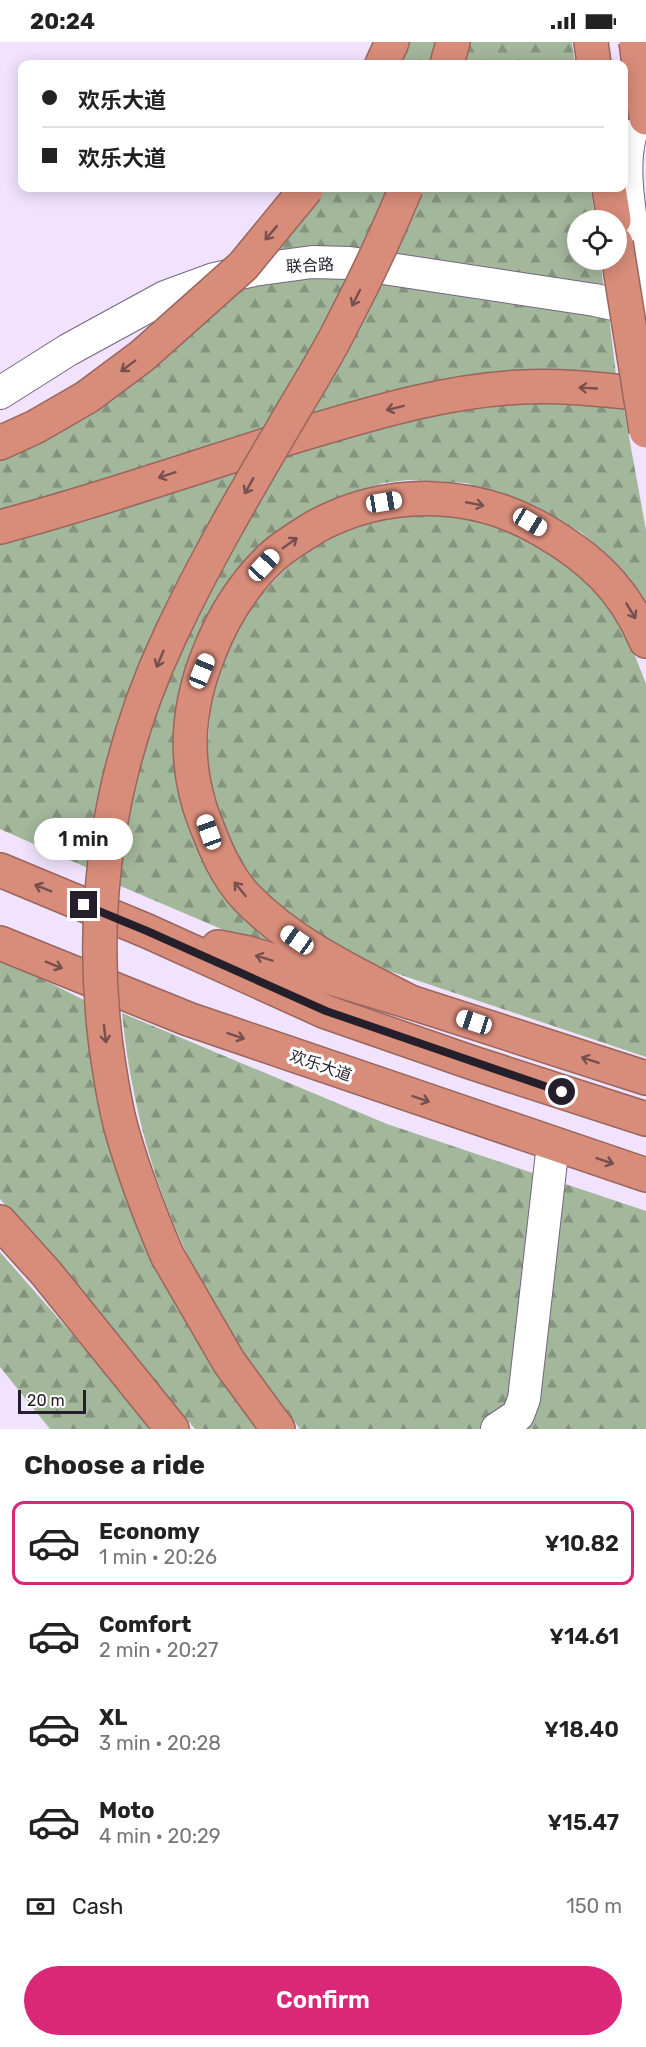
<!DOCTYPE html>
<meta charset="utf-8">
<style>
body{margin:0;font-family:Rubik,"Noto Sans SC",sans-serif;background:#f6f6f6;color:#222;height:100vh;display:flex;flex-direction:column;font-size:22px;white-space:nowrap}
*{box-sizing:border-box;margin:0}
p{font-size:20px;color:#767676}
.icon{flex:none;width:33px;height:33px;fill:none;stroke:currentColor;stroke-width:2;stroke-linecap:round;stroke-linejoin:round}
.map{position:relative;height:1387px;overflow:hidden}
.side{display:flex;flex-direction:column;background:#fff;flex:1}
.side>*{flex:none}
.guide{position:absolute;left:18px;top:18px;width:610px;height:132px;border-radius:12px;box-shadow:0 3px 15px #0003;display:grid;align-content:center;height:132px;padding:0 24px;background:#fff}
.buttons{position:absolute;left:567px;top:168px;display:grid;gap:12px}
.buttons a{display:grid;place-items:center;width:60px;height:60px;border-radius:50%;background:#fff;box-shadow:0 3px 15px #0003;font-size:30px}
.scale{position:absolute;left:18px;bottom:15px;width:68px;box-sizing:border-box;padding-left:6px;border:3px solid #251f2b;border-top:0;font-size:16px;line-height:21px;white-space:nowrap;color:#251f2b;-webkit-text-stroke:4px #fff;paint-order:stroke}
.end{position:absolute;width:27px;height:27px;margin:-14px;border:8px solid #251f2b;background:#fff;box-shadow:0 0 0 3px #fff}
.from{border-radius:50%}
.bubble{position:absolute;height:42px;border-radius:21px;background:#fff;box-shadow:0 3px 15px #0003;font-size:20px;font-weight:600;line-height:42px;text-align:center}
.car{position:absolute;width:18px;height:36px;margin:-18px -9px;border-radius:8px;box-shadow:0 0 4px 2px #0007;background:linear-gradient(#fff 24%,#345 0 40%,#fff 0 76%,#345 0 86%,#fff 0)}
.guide b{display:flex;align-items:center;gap:21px;height:57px;font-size:22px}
.guide b+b{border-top:2px solid #e0e0e0}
.guide i{width:15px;height:15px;background:#222}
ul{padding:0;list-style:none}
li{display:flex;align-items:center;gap:18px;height:84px;margin:0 12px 9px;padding:0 12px;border:3px solid transparent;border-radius:12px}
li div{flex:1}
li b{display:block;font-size:22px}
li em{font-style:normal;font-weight:600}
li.active{border-color:#db2777}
li>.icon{width:54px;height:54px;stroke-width:1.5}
h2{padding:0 24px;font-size:27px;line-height:72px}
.pay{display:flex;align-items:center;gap:15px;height:66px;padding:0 24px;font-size:22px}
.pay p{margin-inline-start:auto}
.primary-button{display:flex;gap:12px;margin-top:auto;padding:12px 24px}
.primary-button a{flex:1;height:69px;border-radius:36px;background:#db2777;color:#fff;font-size:24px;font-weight:600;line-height:69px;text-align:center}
.status{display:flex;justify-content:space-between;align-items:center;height:42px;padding:0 30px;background:#fff;direction:ltr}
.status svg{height:16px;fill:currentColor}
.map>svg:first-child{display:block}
</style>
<div class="status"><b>20:24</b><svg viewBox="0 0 49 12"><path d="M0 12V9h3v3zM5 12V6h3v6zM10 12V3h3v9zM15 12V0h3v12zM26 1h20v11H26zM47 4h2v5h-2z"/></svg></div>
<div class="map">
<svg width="646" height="1387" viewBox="0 0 646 1387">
<defs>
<pattern id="forest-firs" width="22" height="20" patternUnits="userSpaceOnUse" patternTransform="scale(1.5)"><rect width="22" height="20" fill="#a3b79b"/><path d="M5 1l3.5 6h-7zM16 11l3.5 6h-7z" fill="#85947f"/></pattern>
</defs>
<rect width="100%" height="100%" fill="#f1e3fe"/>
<g fill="url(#forest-firs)">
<path d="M407,0H438L432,22H397Z"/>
<path d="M470,0H572L575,22H464Z"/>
<path d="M321,146H391L360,212L265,215Z"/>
<path d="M422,146H591L595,178H578V218H600L604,248L391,216Z"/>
<path d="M292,234L350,235L302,324L258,396L0,472V416L240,244Z"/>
<path d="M380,241L517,263L609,274L617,341L298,387Z"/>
<path d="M481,358L623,362L646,488V567L621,527L582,491L537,465L498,450L467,441L408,438L383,441L340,455L312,467L287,485L261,508L179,746C183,764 186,783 194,800C215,842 260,882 292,917L118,843C123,802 128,762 139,722C167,613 232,508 286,410Z"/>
<path d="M246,421L90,827L0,787V496Z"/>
<path d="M435,472L478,479L514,489L570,523L596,549L616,576L632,606L646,642V1015L377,925L337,906L269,859L240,821L228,793L214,753L207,715L211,659L223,617L235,590L252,562L301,511L334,492L371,477L400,473Z"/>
<path d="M0,916L88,960L92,1005L261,1387H195L60,1225L0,1157Z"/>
<path d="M122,971L387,1082L646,1169V1387H300C279,1359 257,1332 238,1303C171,1200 134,1092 122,971Z"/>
<path d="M0,1210L108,1333L151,1387H50L0,1325Z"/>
</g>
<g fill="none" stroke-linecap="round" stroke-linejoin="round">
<g stroke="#746582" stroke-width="34">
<g id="minor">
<path d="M634,265C636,251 638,237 637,223C633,183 617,121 634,83C637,76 642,70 646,63"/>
<path d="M0,351L68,308L165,255L214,237L254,228L312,220L350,221L595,258L646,269"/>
<path d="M497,1387L518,1373L524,1357L553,1102"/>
</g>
</g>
<g stroke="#99665e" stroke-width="36">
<g id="highway">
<path d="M591,0L594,22"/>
<path d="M382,22L392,0"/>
<path d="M447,22L453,0"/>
<path d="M609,146L614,178"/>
<path d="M0,401L35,385L87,355"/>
<path d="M0,485C103,458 203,422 305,391C376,370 449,348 523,345C564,343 605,348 646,352"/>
<path d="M0,828L147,889L326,970L473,1021L646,1077"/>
<path d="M0,901L188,977L646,1133"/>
<path d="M218,905L248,911L410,960L646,1036"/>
<path d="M410,960C352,930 293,903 247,856C226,834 216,808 205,780C183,723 186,668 209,611C223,575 244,541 273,514C285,503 301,494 315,485C387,446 473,447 544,489C592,517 624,547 646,599"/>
<path d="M0,1180L46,1231L172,1387"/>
<path d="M167,1213L229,1320L278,1387"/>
</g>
</g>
<use href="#minor" stroke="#fff" stroke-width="32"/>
<use href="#highway" stroke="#d88c7a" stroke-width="33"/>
<g stroke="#99665e" stroke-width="36" stroke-linecap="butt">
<g id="highway-bridge">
<path d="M636,0L646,76"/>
<path d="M616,201L646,389"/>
<path d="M87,355L142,314L243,224L307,146"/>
<path d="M167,1213C150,1173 134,1131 122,1089C114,1061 110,1032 106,1004C88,863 109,723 170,594C204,521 245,451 286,381C305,348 326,316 343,281C366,237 387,192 406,146"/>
</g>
</g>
<use href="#highway-bridge" stroke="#d88c7a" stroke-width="33"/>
</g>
<defs><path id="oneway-shaft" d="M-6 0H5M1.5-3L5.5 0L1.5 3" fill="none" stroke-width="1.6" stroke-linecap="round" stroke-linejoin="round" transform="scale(1.5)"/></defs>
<g stroke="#76504f">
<use href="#oneway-shaft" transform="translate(271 191) rotate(130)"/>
<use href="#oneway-shaft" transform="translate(356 256) rotate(116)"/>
<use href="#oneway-shaft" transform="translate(128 324) rotate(143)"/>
<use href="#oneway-shaft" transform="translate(588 346) rotate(-177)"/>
<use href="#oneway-shaft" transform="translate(395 366) rotate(166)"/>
<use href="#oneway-shaft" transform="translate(167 433) rotate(162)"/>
<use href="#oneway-shaft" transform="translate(249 444) rotate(119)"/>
<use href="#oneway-shaft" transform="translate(475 462) rotate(11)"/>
<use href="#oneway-shaft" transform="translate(290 501) rotate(-36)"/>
<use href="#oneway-shaft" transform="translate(631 569) rotate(59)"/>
<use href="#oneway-shaft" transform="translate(160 617) rotate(113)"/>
<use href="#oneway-shaft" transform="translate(43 846) rotate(-158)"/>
<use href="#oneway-shaft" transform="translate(240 847) rotate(-129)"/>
<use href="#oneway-shaft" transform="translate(264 916) rotate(-163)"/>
<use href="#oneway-shaft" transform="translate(54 923) rotate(22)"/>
<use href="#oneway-shaft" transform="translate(105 992) rotate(83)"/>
<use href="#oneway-shaft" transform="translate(236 994) rotate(19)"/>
<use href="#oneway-shaft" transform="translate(590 1018) rotate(-162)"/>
<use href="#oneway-shaft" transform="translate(421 1057) rotate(19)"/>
<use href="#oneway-shaft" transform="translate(605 1119) rotate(19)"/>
</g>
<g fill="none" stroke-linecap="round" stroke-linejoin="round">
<path stroke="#251f2b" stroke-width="8" d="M84,863L147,889L326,969L562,1050"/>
</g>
<g text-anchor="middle" stroke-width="6" stroke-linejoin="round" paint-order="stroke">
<g font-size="16" fill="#251f2b" stroke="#fff">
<text transform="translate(310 223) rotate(-3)" y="6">联合路</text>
<text transform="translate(321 1023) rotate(19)" y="6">欢乐大道</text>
</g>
</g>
</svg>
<div class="buttons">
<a><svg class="icon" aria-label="locate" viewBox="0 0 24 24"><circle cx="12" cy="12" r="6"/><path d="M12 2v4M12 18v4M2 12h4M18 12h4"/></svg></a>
</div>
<div class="scale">20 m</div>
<i class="end from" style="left:562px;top:1050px"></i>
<i class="end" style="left:84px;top:863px"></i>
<div class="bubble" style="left:34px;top:776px;width:99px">1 min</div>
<i class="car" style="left:384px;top:460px;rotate:81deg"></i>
<i class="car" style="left:530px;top:480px;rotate:121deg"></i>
<i class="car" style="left:264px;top:523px;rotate:43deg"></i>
<i class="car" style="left:202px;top:629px;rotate:22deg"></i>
<i class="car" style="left:209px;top:790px;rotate:340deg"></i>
<i class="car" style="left:297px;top:898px;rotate:305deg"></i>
<i class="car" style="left:474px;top:980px;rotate:288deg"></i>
<div class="guide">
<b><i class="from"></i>欢乐大道</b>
<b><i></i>欢乐大道</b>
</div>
</div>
<section class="side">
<h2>Choose a ride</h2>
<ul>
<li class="active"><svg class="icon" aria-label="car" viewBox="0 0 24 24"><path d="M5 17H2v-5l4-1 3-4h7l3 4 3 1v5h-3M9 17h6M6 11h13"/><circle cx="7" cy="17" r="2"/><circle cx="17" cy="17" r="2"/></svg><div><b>Economy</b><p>1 min · 20:26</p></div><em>¥10.82</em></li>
<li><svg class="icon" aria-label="car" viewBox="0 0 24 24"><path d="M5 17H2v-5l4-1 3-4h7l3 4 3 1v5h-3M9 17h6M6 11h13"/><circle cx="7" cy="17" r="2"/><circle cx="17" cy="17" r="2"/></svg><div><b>Comfort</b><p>2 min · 20:27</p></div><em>¥14.61</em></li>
<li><svg class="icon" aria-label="car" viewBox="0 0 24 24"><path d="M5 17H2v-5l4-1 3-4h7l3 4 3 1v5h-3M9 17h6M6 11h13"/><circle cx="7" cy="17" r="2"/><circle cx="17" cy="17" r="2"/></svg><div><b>XL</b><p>3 min · 20:28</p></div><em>¥18.40</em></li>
<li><svg class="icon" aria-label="car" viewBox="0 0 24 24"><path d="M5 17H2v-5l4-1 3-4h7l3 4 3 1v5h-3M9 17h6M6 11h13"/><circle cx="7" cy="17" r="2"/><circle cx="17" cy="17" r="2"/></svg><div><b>Moto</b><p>4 min · 20:29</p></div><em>¥15.47</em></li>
</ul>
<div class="pay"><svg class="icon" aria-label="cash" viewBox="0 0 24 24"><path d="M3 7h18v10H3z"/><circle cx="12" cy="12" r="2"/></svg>Cash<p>150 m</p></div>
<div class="primary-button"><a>Confirm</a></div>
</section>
